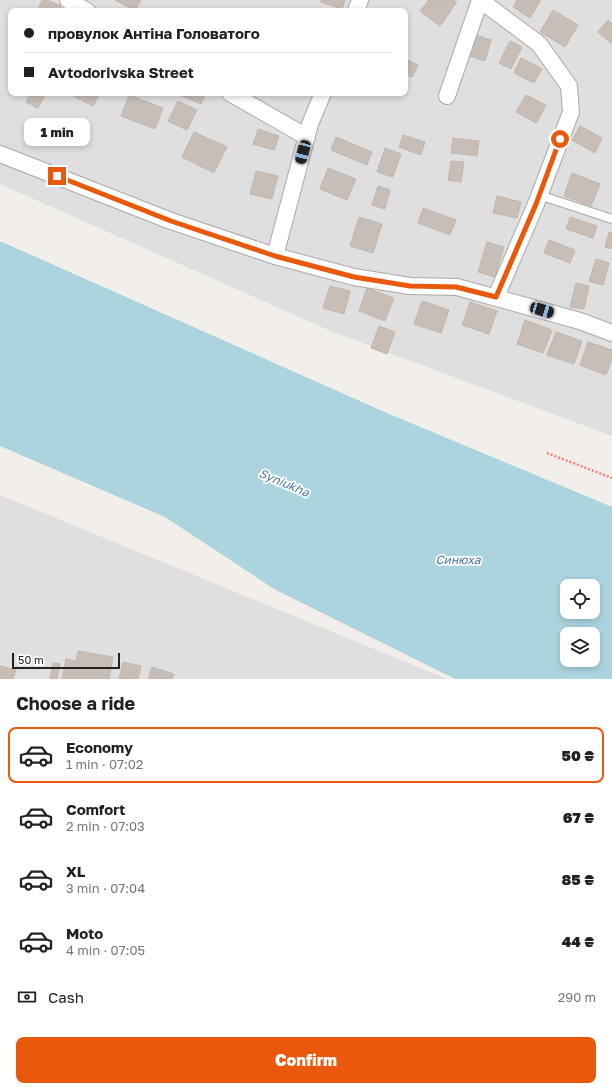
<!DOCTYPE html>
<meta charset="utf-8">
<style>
body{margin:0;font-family:"Golos Text",sans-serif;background:#f6f6f6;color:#202124;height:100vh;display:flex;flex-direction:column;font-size:15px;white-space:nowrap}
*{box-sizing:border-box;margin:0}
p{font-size:13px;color:#757577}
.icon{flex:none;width:22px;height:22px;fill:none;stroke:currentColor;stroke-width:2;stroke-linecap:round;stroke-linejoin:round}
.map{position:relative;height:679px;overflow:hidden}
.sheet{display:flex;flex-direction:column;background:#fff;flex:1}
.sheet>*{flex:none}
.banner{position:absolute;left:8px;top:8px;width:400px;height:88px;border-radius:8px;box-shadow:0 2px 6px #0003;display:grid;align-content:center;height:88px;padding:0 16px;background:#fff}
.tools{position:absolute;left:560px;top:579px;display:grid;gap:8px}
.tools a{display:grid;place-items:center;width:40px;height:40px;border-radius:8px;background:#fff;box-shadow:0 2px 6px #0003;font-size:20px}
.scale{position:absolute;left:12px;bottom:10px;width:108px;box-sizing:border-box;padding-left:4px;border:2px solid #222;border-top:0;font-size:11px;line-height:14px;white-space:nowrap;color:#222;-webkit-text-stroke:3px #fff;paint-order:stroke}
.end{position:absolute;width:18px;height:18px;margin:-9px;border:5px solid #ea580c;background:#fff;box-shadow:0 0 0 2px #fff}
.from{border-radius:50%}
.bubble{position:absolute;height:28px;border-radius:8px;background:#fff;box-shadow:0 2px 6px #0003;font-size:13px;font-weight:800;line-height:28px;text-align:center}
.car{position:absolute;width:12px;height:24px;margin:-12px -6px;border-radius:5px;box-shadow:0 0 3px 1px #0007;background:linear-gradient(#222 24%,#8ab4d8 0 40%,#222 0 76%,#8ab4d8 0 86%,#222 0)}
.banner b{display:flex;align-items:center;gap:14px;height:38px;font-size:15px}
.banner b+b{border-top:1px solid #e0e0e0}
.banner i{width:10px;height:10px;background:#202124}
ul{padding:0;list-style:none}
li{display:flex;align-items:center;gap:12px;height:56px;margin:0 8px 6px;padding:0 8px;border:2px solid transparent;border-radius:8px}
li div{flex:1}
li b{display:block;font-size:15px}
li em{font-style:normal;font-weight:800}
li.on{border-color:#ea580c}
li>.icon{width:36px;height:36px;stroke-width:1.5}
h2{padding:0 16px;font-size:18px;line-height:48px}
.pay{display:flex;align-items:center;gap:10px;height:44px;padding:0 16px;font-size:15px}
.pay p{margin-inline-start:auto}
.action{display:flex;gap:8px;margin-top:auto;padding:8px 16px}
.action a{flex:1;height:46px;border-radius:8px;background:#ea580c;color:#fff;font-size:16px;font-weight:800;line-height:46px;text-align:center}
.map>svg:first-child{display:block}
</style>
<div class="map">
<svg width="612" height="679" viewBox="0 0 612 679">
<rect width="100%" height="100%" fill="#f2eee9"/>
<g fill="#e0dfdf" fill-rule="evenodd">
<path d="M0,0H612V436L333,332L0,184ZM11,11H405V93H11Z"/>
<path d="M0,495L447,679H0Z"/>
</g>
<path fill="#abd4de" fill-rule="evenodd" d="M0,241L387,413L612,507V679H455L274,589L165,517L0,446ZM567,586H593V612H567ZM567,634H593V660H567Z"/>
<g fill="#c7beb8" stroke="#c3b5ab">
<path d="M42,0H47L61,6L59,11H38Z"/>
<path d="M115,0H141L135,11Z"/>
<path d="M321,0H345L342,9L321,2Z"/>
<path d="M429,0H453L457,2L440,26L420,11Z"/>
<path d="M517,0H541L530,18L513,7Z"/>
<path d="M553,10L578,25L565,47L540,32Z"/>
<path d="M608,20L612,24V44L598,32Z"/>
<path d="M476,35L491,40L485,61L469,56Z"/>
<path d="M510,41L522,47L511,69L499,63Z"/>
<path d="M521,58L542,69L534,83L514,73Z"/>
<path d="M405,59L418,65L412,77L405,74Z"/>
<path d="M31,93H46L38,108L26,102Z"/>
<path d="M74,93H100L93,106L73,96Z"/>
<path d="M177,93H206L201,104L177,94Z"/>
<path d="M129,95L163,108L155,129L121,116Z"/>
<path d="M526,95L546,105L536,123L516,112Z"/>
<path d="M178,101L197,110L187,130L168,121Z"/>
<path d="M580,126L602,138L595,153L572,140Z"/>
<path d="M258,129L279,136L274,150L253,144Z"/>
<path d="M194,132L227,147L214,173L182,157Z"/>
<path d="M403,135L425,142L421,155L399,147Z"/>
<path d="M336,137L372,152L367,165L331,150Z"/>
<path d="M453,138L479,141L477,156L451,153Z"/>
<path d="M385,148L401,154L393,177L377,172Z"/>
<path d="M451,161L464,162L461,182L448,180Z"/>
<path d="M328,168L356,179L347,200L320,189Z"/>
<path d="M256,171L278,176L272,199L250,194Z"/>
<path d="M572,173L600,184L591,206L564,196Z"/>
<path d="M378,186L390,190L385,209L372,205Z"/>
<path d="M497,196L521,202L517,218L493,213Z"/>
<path d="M423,208L456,220L450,235L418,223Z"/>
<path d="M359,217L382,224L373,253L350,246Z"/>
<path d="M570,217L597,226L593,238L566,229Z"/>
<path d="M609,232L612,233V249L605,247Z"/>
<path d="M549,240L575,250L570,263L544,253Z"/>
<path d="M487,242L504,247L495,277L478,272Z"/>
<path d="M596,259L609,263L603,285L589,281Z"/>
<path d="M576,283L589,286L584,309L570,307Z"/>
<path d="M330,286L350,291L344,314L323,308Z"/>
<path d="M367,288L394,298L385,321L359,311Z"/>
<path d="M422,301L449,310L441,333L414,324Z"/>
<path d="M470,302L497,311L489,334L462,325Z"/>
<path d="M525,320L552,330L543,353L517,344Z"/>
<path d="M379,326L395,332L387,354L371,348Z"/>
<path d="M556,332L582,341L574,364L547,355Z"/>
<path d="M588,342L612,350V359L606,375L580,365Z"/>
<path d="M78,651L113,657L109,679H62L66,659L76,661Z"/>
<path d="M123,662L141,666L138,679H119Z"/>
<path d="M53,663L60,664L57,679L50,678Z"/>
<path d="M0,666L16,670L13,679H0Z"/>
<path d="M152,667L174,674L172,679H148Z"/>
</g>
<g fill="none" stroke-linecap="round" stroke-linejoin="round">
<g stroke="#a9a9a9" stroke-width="10">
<path id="service" d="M539,195L612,219"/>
</g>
<g stroke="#a9a9a9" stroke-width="18">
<g id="minor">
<path d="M68,0L87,11"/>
<path d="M480,0L539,44L569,86L571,112L536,204L496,297"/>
<path d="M356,11L360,0"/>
<path d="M230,93L307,137"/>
<path d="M447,96L480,0"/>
<path d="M0,154L171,221L275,256L354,277L410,286L457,287L580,321L612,333"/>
<path d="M275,256L310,124L323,93"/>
</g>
</g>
<path stroke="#f87d74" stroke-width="2.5" stroke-dasharray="2 2" stroke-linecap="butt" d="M547,453L612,478"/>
<use href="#service" stroke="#fff" stroke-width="8"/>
<use href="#minor" stroke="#fff" stroke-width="16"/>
</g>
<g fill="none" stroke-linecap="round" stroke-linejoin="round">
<path stroke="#ea580c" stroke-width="5" d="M57,176L171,221L275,256L354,277L410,286L456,287L496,297L536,204L560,139"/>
</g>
<g text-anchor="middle" stroke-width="3.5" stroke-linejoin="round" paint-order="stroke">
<g font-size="12" font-style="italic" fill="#4978a1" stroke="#fff">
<text transform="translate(284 483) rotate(23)" y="4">Syniukha</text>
<text x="458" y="564">Синюха</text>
</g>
</g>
</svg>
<div class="tools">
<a><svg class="icon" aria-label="locate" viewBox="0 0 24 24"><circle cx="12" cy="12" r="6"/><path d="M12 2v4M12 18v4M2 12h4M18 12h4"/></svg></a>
<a><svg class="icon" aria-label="layers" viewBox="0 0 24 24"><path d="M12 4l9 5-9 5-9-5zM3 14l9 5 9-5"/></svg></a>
</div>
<div class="scale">50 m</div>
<i class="end from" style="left:560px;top:139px"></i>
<i class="end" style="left:57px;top:176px"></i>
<div class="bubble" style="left:24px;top:118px;width:66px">1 min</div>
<i class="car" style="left:303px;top:152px;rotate:195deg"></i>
<i class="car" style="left:542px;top:310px;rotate:106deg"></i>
<div class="banner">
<b><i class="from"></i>провулок Антіна Головатого</b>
<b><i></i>Avtodorivska Street</b>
</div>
</div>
<section class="sheet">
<h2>Choose a ride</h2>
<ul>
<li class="on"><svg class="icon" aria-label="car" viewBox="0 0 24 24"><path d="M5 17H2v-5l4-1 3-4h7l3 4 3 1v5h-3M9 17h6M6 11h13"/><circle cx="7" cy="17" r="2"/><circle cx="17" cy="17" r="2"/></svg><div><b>Economy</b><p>1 min · 07:02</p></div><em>50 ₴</em></li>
<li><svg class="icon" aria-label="car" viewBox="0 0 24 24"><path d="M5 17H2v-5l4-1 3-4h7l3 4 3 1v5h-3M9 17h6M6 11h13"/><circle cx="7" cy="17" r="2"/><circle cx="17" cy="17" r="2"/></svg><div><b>Comfort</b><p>2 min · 07:03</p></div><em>67 ₴</em></li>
<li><svg class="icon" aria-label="car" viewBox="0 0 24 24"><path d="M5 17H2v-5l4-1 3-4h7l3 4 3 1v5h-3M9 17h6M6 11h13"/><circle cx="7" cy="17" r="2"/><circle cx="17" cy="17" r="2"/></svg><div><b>XL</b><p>3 min · 07:04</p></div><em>85 ₴</em></li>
<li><svg class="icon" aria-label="car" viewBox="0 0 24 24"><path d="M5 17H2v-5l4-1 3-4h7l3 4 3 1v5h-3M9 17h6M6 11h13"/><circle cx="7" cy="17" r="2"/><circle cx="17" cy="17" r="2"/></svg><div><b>Moto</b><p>4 min · 07:05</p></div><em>44 ₴</em></li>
</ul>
<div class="pay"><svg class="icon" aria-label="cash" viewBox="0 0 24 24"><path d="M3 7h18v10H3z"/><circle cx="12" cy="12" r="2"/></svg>Cash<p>290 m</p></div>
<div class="action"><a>Confirm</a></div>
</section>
